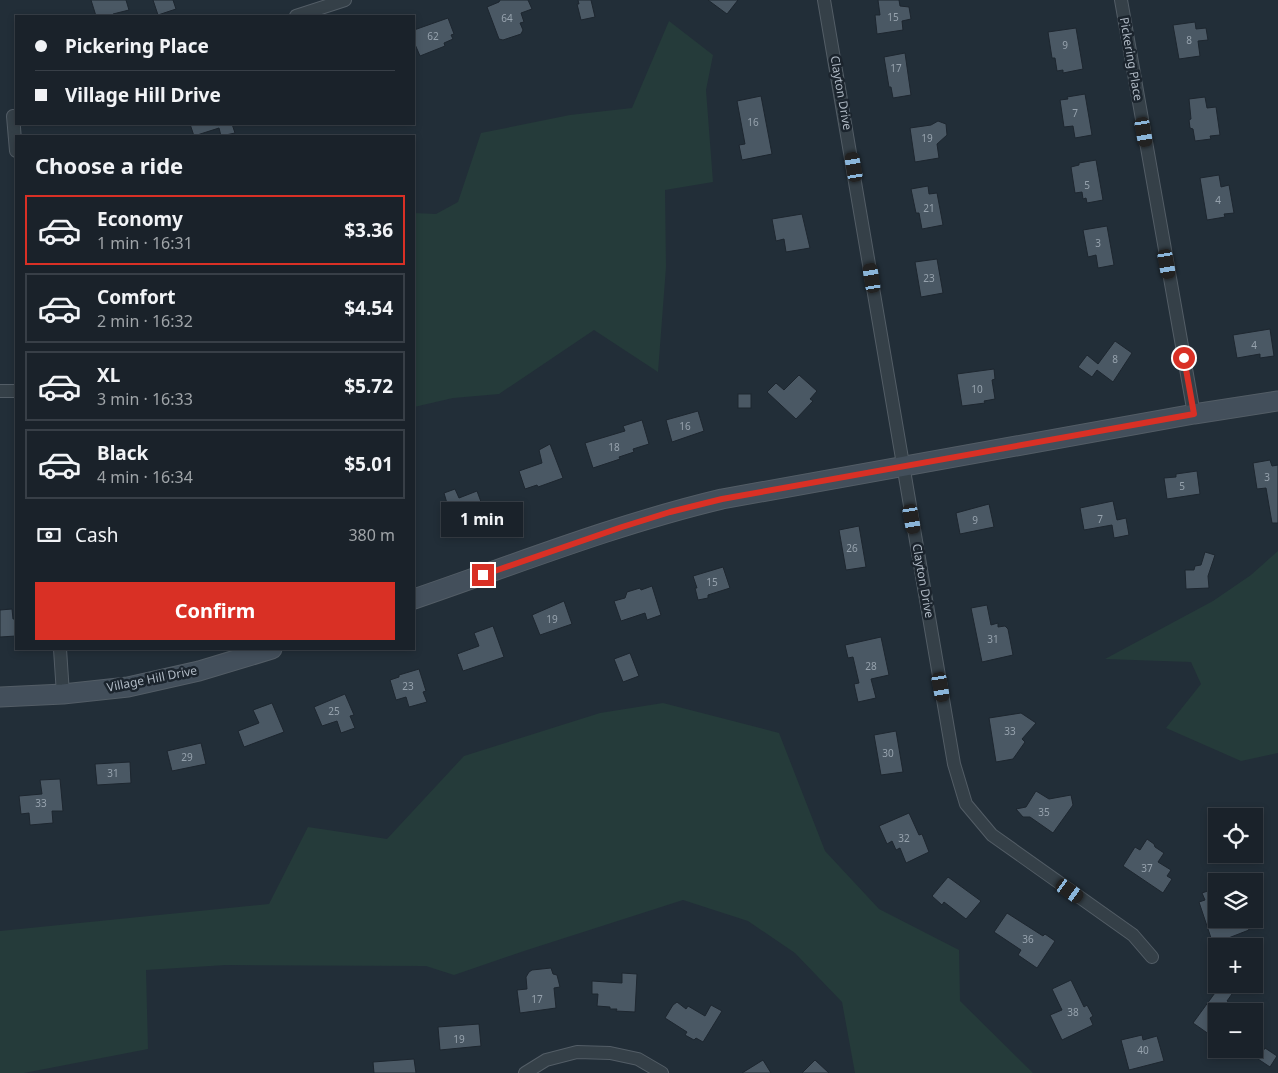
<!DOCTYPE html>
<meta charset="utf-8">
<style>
body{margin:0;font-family:"Noto Sans",sans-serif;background:#272f36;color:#f1f3f6;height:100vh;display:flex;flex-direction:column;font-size:19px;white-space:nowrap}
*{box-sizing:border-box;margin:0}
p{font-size:16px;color:#9fa4a8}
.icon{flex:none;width:28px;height:28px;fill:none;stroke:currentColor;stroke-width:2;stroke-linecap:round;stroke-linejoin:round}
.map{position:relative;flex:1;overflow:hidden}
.sheet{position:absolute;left:15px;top:135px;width:400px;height:515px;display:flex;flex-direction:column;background:#1a222a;border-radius:0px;box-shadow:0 2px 8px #0003,0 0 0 1px #383f47}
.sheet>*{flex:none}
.banner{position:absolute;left:15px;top:15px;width:400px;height:110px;border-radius:0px;box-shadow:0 2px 8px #0003,0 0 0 1px #383f47;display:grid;align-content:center;height:110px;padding:0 20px;background:#1a222a}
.controls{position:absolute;left:1208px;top:808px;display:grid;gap:10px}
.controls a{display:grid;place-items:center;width:55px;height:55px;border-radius:0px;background:#1a222a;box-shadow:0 2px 8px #0003,0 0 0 1px #383f47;font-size:25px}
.end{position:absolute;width:22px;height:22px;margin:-11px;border:6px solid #d93025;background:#fff;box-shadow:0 0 0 2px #fff}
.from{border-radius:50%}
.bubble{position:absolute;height:35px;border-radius:0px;background:#1a222a;box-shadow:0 2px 8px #0003,0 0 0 1px #383f47;font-size:16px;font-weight:700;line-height:35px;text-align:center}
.car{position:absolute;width:15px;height:30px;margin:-15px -8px;border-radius:6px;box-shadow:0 0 4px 1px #0007;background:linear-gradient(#222 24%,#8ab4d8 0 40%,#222 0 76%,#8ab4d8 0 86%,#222 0)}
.banner b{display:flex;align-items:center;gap:18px;height:48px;font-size:19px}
.banner b+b{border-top:1px solid #383f47}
.banner i{width:12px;height:12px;background:#f1f3f6}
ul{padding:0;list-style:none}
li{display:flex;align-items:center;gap:15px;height:70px;margin:0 10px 8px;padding:0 10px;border:2px solid #383f47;border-radius:0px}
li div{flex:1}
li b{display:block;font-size:19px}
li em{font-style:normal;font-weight:700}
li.current{border-color:#d93025}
li>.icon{width:45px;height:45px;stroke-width:1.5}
h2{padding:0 20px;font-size:22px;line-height:60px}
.pay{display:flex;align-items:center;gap:12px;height:55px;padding:0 20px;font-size:19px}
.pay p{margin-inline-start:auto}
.cta{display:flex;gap:10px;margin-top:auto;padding:10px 20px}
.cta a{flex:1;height:58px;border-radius:0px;background:#d93025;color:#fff;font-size:20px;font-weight:700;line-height:58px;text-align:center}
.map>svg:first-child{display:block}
</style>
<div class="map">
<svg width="1278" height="1073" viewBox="0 0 1278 1073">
<rect width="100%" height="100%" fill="#222e38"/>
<g fill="#253b3a">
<path d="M669,21L713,55L706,90L713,182L665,190L666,267L658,372L594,330L499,394L453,398L414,407V213L436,214L458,202L481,133L570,115L632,108Z"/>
<path d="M1278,551V753L1241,761L1166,728L1201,684L1191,662L1105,659L1213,601L1251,575Z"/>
<path d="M663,703L779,733L825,851L879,909L959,950L960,1001L1033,1073H855L842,1002L795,953L748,921L683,900L524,951L454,975L426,966L226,965L146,970L148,1049L24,1073H0V931L269,904L308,827L387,839L464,756L600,713Z"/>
</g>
<g fill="#4a5864" stroke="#1d262f">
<path d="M91,0H126L129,10L113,14L114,16H96Z"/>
<path d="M153,0H173L176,9L158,15Z"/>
<path d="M500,0H528L532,9L521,13L524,22L520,23L523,30L521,34L503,40L499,39L487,7L499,2Z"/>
<path d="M578,0H591L595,17L581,20L577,4H579Z"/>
<path d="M708,0H738L727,14Z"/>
<path d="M878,0H899L900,6L909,7L911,19L902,21L903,30L877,34L875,15H880Z"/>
<path d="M448,18L454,34L451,35L453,39L444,43L445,46L420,56L414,42V30Z"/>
<path d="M1195,22L1196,29L1206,28L1208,40L1198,41L1200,56L1179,59L1173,25Z"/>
<path d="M1076,28L1083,69L1063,73V70L1057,71L1055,58H1052L1048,32Z"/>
<path d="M905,53L911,95L893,98L891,87H889L884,57Z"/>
<path d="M1085,94L1092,135L1075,138L1073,126L1064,127L1060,100L1068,99L1067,97Z"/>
<path d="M761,96L772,154L742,160L739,145L745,144L737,101Z"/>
<path d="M1205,97L1207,108L1216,107L1220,135L1210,136L1211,139L1195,141L1193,129L1190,128L1189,120L1191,119L1189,99Z"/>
<path d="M938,121L946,124L947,135L937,144L939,158L915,162L910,128L931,125Z"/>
<path d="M190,124H232L235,133L221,136L219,128L194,136Z"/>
<path d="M1096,160L1103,200L1087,203L1086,198L1083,199L1082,192L1075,193L1071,167L1079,165V163Z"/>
<path d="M1219,175L1221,187L1229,185L1234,213L1224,214L1225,217L1207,220L1200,178Z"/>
<path d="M928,186L929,194L937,193L943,225L922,229L919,213H916L911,189Z"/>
<path d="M802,214L810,248L786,252L784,239L776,241L772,219Z"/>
<path d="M1107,226L1114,265L1098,268L1096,255L1088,257L1083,230Z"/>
<path d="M937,259L943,293L921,297L915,262Z"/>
<path d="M1270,329L1274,356L1260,358V354L1237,358L1233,335Z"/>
<path d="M1115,341L1132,353L1113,382L1097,370L1092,377L1078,367L1087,355L1098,364Z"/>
<path d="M994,369L995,379L992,380L995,399L984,401L985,403L962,406L957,374Z"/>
<path d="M799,375L817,391L810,399L813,401L796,419L767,392L776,383L784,390Z"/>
<rect x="738" y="394" width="13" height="14"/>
<path d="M698,411L704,431L672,442L666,420Z"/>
<path d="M642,420L649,444L633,449L634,452L619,457L620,459L593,468L585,443L625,431L623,426Z"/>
<path d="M550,444L563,478L538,487L537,485L525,489L519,471L542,463L539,450Z"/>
<path d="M1270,460L1272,466L1278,465V523H1272L1266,488L1257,489L1253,463Z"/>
<path d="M1197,471L1200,494L1167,499L1164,478L1176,477V474Z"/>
<path d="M455,489L459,498L477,491L484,510L466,517L467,519L453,524L444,493Z"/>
<path d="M1113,501L1117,520L1126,518L1129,535L1114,538L1112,525L1084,530L1080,508Z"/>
<path d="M989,504L994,527L960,534L956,513Z"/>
<path d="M859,526L866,567L846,570L839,530Z"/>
<path d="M1205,552L1215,555L1208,576L1209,588L1186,589L1185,570H1194L1195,566L1201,565Z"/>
<path d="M723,567L730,588L708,595V598L698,600L695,588H697L693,576Z"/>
<path d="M652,586L661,615L647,620L645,613L621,621L614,601L625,598L627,592L640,588L641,590Z"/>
<path d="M564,601L572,624L540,635L532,615Z"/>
<path d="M987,605L991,625L998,623V627L1005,626L1008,629L1013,655L982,662L971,608Z"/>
<path d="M12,609L13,619H16V636L0,637V610Z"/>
<path d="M493,626L504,657L463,671L457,654L479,646L474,633Z"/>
<path d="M881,637L889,675L871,679L876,698L858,702L854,684L859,683L853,657L848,658L845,645Z"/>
<path d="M630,653L639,676L623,682L614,659Z"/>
<path d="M419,669L426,691L423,692L427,702L409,707L406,697L396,700L390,680L399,677V675Z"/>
<path d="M345,694L354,715L350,716L355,728L341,733L337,721L322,726L314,707Z"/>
<path d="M272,703L284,732L244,747L238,731L259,723L253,710Z"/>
<path d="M1021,713L1036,723L1022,739L1025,742L1013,759L996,762L989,718Z"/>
<path d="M896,731L903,772L881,775L874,735Z"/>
<path d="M201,743L206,764L172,771L167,751Z"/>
<path d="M130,762L131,783L97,785L95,764Z"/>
<path d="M60,779L63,811H52L53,823L30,825L29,813L21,814L19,796L42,794L40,780Z"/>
<path d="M1036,791L1049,799L1071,795L1073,805L1053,833L1030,817H1023L1016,809L1026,807Z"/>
<path d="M909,813L919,835L922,834L929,852L906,863L900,848L896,850L892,841L887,844L879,826Z"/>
<path d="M1147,839L1154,844L1155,847L1164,853L1158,862L1171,870L1167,876L1172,879L1163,893L1123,866L1135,847L1140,850Z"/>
<path d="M948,877L981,901L966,919L944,902L942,905L932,896Z"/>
<path d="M1216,888V919H1245L1249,930L1213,944L1199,902L1205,900L1202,893Z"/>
<path d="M1007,913L1043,936L1045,934L1055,941L1037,968L1018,955L1021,950L994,932Z"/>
<path d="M551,968L553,974L557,975L560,987L554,988L556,1008L520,1013L517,990L527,989L526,977L529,972L532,970Z"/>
<path d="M622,973L637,974L635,1012L616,1011L617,1009H610V1007L597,1006L598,994H592V981L622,983Z"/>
<path d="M1071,980L1084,1007L1087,1005L1093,1016L1090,1018L1093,1025L1062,1040L1050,1015L1062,1010L1052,989Z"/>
<path d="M1220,986L1232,994L1227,1001L1243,1011H1216V1039L1193,1023Z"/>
<path d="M677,1002L686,1009L688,1006L705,1016L711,1005L722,1011L703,1042L696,1038L694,1040L685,1035L687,1032L665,1018L673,1005Z"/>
<path d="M479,1024L481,1046L440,1050L438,1027Z"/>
<path d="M1142,1035L1143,1040L1157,1036L1164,1061L1129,1070L1121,1040Z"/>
<path d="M1265,1048L1277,1056L1270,1067L1258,1059Z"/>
<path d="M414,1059L416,1073H374L373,1062Z"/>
<path d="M763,1060L771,1073H742Z"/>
<path d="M815,1060L829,1073H802Z"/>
</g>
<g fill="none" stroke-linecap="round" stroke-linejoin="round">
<g stroke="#535d66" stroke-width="14">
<g id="street">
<path d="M824,0L954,764L966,804L992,835L1133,935L1152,957"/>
<path d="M1121,0L1194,414"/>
<path d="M296,16L345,0"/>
<path d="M13,116L16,151"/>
<path d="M0,391H16"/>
<path d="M60,649L63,694"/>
<path d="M525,1073L546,1060L577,1052L610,1053L638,1059L662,1073"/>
</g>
</g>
<g stroke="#535d66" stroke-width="21">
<g id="secondary">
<path d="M414,599C516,564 617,524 722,499L1194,414L1278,401"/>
<path d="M0,697L63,694L128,687L199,671L272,649"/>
</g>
</g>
<use href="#street" stroke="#354048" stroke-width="12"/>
<use href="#secondary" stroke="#434f5b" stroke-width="19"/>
</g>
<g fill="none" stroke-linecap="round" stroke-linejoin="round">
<path stroke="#d93025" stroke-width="6" d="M483,575L622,527L670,512L722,499L1194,414L1184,358"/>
</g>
<g text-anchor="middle" stroke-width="5" stroke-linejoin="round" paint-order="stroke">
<g font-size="10" fill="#96a2ad">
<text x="893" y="21">15</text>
<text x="507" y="22">64</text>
<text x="433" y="40">62</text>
<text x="1189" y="44">8</text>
<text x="1065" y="49">9</text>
<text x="896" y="72">17</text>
<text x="1075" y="117">7</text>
<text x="753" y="126">16</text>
<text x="927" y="142">19</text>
<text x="1087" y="189">5</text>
<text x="1218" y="204">4</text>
<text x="929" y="212">21</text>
<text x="1098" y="247">3</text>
<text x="929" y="282">23</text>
<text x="1254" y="349">4</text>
<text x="1115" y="363">8</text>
<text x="977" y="393">10</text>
<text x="685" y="430">16</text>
<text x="614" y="451">18</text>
<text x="1267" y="481">3</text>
<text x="1182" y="490">5</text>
<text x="1100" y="523">7</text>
<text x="975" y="524">9</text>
<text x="852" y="552">26</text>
<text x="712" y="586">15</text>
<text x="552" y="623">19</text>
<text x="993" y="643">31</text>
<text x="871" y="670">28</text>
<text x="408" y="690">23</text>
<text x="334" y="715">25</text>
<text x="1010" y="735">33</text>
<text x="888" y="757">30</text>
<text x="187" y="761">29</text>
<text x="113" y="777">31</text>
<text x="41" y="807">33</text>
<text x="1044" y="816">35</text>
<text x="904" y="842">32</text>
<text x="1147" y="872">37</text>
<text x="1028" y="943">36</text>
<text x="537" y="1003">17</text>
<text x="1073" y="1016">38</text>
<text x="459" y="1043">19</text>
<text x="1143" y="1054">40</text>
</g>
<g font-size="12" fill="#b0bac5" stroke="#1b242d">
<text transform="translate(1131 59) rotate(80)" y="4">Pickering Place</text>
<text transform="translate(841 93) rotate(80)" y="4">Clayton Drive</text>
<text transform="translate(923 581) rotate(80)" y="4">Clayton Drive</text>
<text transform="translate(152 679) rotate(-11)" y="4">Village Hill Drive</text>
</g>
</g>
</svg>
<div class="controls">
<a><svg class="icon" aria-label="locate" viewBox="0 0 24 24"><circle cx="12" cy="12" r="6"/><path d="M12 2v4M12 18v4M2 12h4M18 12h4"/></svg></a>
<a><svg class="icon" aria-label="layers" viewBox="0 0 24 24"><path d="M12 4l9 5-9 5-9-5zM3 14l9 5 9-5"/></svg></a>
<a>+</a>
<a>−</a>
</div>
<i class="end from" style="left:1184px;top:358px"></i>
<i class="end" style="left:483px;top:575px"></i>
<div class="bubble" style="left:441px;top:502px;width:82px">1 min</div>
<i class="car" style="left:1144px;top:132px;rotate:170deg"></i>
<i class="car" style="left:854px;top:167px;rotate:350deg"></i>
<i class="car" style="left:1167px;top:264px;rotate:170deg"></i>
<i class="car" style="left:872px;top:278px;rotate:351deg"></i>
<i class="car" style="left:912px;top:519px;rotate:170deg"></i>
<i class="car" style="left:941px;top:687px;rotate:170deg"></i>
<i class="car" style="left:1070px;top:891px;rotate:125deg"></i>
<div class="banner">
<b><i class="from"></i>Pickering Place</b>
<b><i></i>Village Hill Drive</b>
</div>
<section class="sheet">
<h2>Choose a ride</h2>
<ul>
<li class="current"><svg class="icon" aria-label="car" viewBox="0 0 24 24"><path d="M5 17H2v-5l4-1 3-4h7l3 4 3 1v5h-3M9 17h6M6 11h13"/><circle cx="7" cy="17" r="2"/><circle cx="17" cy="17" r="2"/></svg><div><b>Economy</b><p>1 min · 16:31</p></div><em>$3.36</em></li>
<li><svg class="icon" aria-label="car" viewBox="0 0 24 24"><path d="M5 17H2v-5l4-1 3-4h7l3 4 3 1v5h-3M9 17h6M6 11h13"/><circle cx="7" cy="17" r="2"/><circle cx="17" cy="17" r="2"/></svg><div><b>Comfort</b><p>2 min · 16:32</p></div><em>$4.54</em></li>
<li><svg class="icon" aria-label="car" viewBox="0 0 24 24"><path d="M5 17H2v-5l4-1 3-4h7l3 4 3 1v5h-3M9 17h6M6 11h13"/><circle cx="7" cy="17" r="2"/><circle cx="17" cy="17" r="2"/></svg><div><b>XL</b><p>3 min · 16:33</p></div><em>$5.72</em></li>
<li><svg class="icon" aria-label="car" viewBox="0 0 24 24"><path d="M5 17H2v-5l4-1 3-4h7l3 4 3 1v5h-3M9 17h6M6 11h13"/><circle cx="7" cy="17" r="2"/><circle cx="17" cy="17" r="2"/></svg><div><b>Black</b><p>4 min · 16:34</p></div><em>$5.01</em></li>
</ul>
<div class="pay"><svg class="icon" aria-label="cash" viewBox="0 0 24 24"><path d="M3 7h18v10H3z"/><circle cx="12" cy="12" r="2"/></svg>Cash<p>380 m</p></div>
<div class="cta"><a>Confirm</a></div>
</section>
</div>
